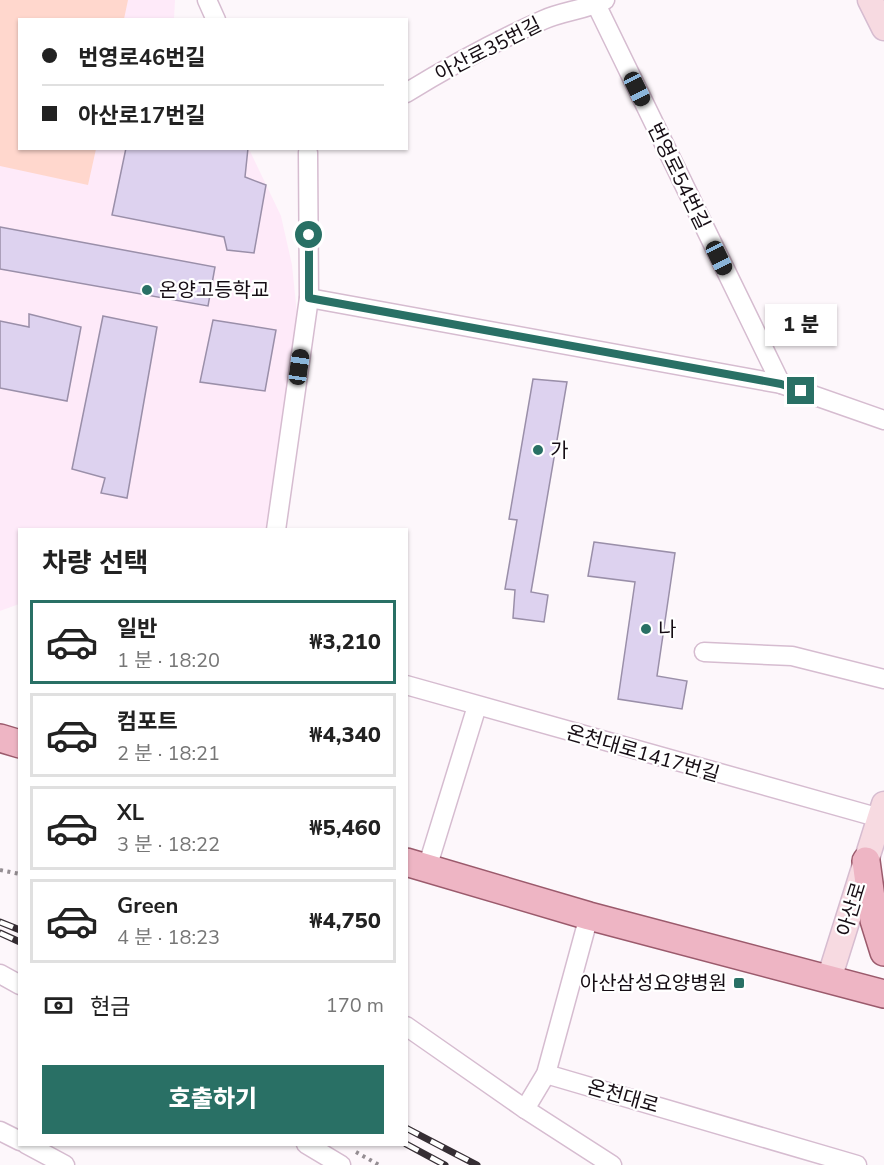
<!DOCTYPE html>
<html lang="ko">
<meta charset="utf-8">
<style>
body{margin:0;font-family:"Nunito Sans","Noto Sans KR",sans-serif;background:#f6f6f6;color:#222;height:100vh;display:flex;flex-direction:column;font-size:22px;white-space:nowrap}
*{box-sizing:border-box;margin:0}
p{font-size:20px;color:#767676}
.icon{flex:none;width:33px;height:33px;fill:none;stroke:currentColor;stroke-width:2;stroke-linecap:round;stroke-linejoin:round}
.map{position:relative;flex:1;overflow:hidden}
.sheet{position:absolute;left:18px;top:528px;width:390px;height:618px;display:flex;flex-direction:column;background:#fff;border-radius:0px;box-shadow:0 2px 4px #0004}
.sheet>*{flex:none}
.hud{position:absolute;left:18px;top:18px;width:390px;height:132px;border-radius:0px;box-shadow:0 2px 4px #0004;display:grid;align-content:center;height:132px;padding:0 24px;background:#fff}
.end{position:absolute;width:27px;height:27px;margin:-14px;border:8px solid #297065;background:#fff;box-shadow:0 0 0 3px #fff}
.from{border-radius:50%}
.bubble{position:absolute;height:42px;border-radius:0px;background:#fff;box-shadow:0 2px 4px #0004;font-size:20px;font-weight:800;line-height:42px;text-align:center}
.car{position:absolute;width:18px;height:36px;margin:-18px -9px;border-radius:8px;box-shadow:0 0 4px 2px #0007;background:linear-gradient(#222 24%,#8ab4d8 0 40%,#222 0 76%,#8ab4d8 0 86%,#222 0)}
.hud b{display:flex;align-items:center;gap:21px;height:57px;font-size:22px}
.hud b+b{border-top:2px solid #e0e0e0}
.hud i{width:15px;height:15px;background:#222}
ul{padding:0;list-style:none}
li{display:flex;align-items:center;gap:18px;height:84px;margin:0 12px 9px;padding:0 12px;border:3px solid #e0e0e0;border-radius:0px}
li div{flex:1}
li b{display:block;font-size:22px}
li em{font-style:normal;font-weight:800}
li.active{border-color:#297065}
li>.icon{width:54px;height:54px;stroke-width:1.5}
h2{padding:0 24px;font-size:27px;line-height:72px}
.pay{display:flex;align-items:center;gap:15px;height:66px;padding:0 24px;font-size:22px}
.pay p{margin-inline-start:auto}
.primary-button{display:flex;gap:12px;margin-top:auto;padding:12px 24px}
.primary-button a{flex:1;height:69px;border-radius:0px;background:#297065;color:#fff;font-size:24px;font-weight:800;line-height:69px;text-align:center}
.map>svg:first-child{display:block}
</style>
<div class="map">
<svg width="884" height="1165" viewBox="0 0 884 1165">
<rect width="100%" height="100%" fill="#fdf7fb"/>
<path fill="#feeaf9" d="M0,0H175L174,19L20,20V148L249,149L281,216L292,265L297,314L266,529L20,530L19,604L0,611Z"/>
<path fill="#ffd7cd" d="M0,0H128L124,19L20,20V148L96,149L88,185L0,166Z"/>
<g fill="#ddd2ef" stroke="#9a8fa9" stroke-width="1.5">
<path d="M126,148H248L245,177L266,185L254,253L227,250L224,237L112,215Z"/>
<path d="M0,227L215,267L208,306L0,269Z"/>
<path d="M29,314L81,327L67,401L0,388V321L29,327Z"/>
<path d="M103,316L157,327L127,498L101,493L105,478L72,469Z"/>
<path d="M213,320L276,330L265,391L200,382Z"/>
<path d="M533,379L567,382L531,592L548,595L544,622L513,618L515,590L505,589L517,520L509,519Z"/>
<path d="M594,542L675,553L657,676L687,681L682,709L618,699L635,582L588,576Z"/>
</g>
<g fill="none" stroke-linecap="round" stroke-linejoin="round">
<g stroke="#d6bcd0" stroke-width="21">
<g id="street">
<path d="M207,0L216,20"/>
<path d="M594,0L781,384"/>
<path d="M406,93C450,66 496,41 543,20C563,11 585,10 605,0"/>
<path d="M309,298L781,384L884,420"/>
<path d="M276,530L309,298L308,152"/>
<path d="M704,652L792,656L884,679"/>
<path d="M406,685L880,818"/>
<path d="M427,868L477,706"/>
<path d="M0,974L20,985"/>
<path d="M406,1026L525,1109L612,1165"/>
<path d="M546,1074L857,1165"/>
<path d="M525,1109L546,1074L589,916"/>
<path d="M0,1131L20,1141"/>
<path d="M26,1144L65,1165"/>
<path d="M306,1144L341,1165"/>
</g>
</g>
<g stroke="#d6bcd0" stroke-width="27">
<g id="secondary">
<path d="M870,0L884,28"/>
<path d="M829,979L884,804"/>
</g>
</g>
<g stroke="#9b5a6c" stroke-width="30">
<g id="primary">
<path d="M0,738L20,744"/>
<path d="M866,861L874,920L884,952"/>
<path d="M406,862L589,916L884,994"/>
</g>
</g>
<g stroke="#958e93" stroke-width="4" stroke-dasharray="3 4.5" stroke-linecap="butt">
<path d="M0,870L20,874"/>
<path d="M356,1152L379,1165"/>
</g>
<use href="#street" stroke="#fff" stroke-width="18"/>
<use href="#secondary" stroke="#f7dae1" stroke-width="24"/>
<use href="#primary" stroke="#eeb5c4" stroke-width="27"/>
<g stroke="#362e34" stroke-width="7">
<g id="rail">
<path d="M0,922L20,930"/>
<path d="M0,933L20,942"/>
<path d="M406,1128L477,1165"/>
<path d="M406,1144L445,1165"/>
</g>
</g>
<use href="#rail" stroke="#fff" stroke-width="4.5" stroke-dasharray="14" stroke-linecap="butt"/>
</g>
<g fill="none" stroke-linecap="round" stroke-linejoin="round">
<path stroke="#297065" stroke-width="8" d="M309,235V298L781,384L801,391"/>
</g>
<g fill="#297065" stroke="#fff" stroke-width="2">
<circle cx="147" cy="290" r="6"/>
<circle cx="538" cy="450" r="6"/>
<circle cx="646" cy="629" r="6"/>
<rect x="733" y="977" width="12" height="12" rx="3"/>
</g>
<g text-anchor="middle" stroke-width="4.5" stroke-linejoin="round" paint-order="stroke">
<g font-size="20" fill="#160d14" stroke="#fff">
<text transform="translate(488 49) rotate(-27)" y="7">아산로35번길</text>
<text transform="translate(679 176) rotate(64)" y="7">번영로54번길</text>
<text transform="translate(643 753) rotate(16)" y="7">온천대로1417번길</text>
<text transform="translate(851 909) rotate(-73)" y="7">아산로</text>
<text transform="translate(623 1096) rotate(16)" y="7">온천대로</text>
</g>
<g font-size="20" fill="#160d14" stroke="#fff" text-anchor="start">
<text x="159" y="297">온양고등학교</text>
<text x="550" y="457">가</text>
<text x="658" y="636">나</text>
<text x="727" y="990" text-anchor="end">아산삼성요양병원</text>
</g>
</g>
</svg>
<i class="end from" style="left:309px;top:235px"></i>
<i class="end" style="left:801px;top:391px"></i>
<div class="bubble" style="left:765px;top:304px;width:72px">1 분</div>
<i class="car" style="left:637px;top:89px;rotate:154deg"></i>
<i class="car" style="left:719px;top:258px;rotate:154deg"></i>
<i class="car" style="left:299px;top:367px;rotate:8deg"></i>
<div class="hud">
<b><i class="from"></i>번영로46번길</b>
<b><i></i>아산로17번길</b>
</div>
<section class="sheet">
<h2>차량 선택</h2>
<ul>
<li class="active"><svg class="icon" aria-label="car" viewBox="0 0 24 24"><path d="M5 17H2v-5l4-1 3-4h7l3 4 3 1v5h-3M9 17h6M6 11h13"/><circle cx="7" cy="17" r="2"/><circle cx="17" cy="17" r="2"/></svg><div><b>일반</b><p>1 분 · 18:20</p></div><em>₩3,210</em></li>
<li><svg class="icon" aria-label="car" viewBox="0 0 24 24"><path d="M5 17H2v-5l4-1 3-4h7l3 4 3 1v5h-3M9 17h6M6 11h13"/><circle cx="7" cy="17" r="2"/><circle cx="17" cy="17" r="2"/></svg><div><b>컴포트</b><p>2 분 · 18:21</p></div><em>₩4,340</em></li>
<li><svg class="icon" aria-label="car" viewBox="0 0 24 24"><path d="M5 17H2v-5l4-1 3-4h7l3 4 3 1v5h-3M9 17h6M6 11h13"/><circle cx="7" cy="17" r="2"/><circle cx="17" cy="17" r="2"/></svg><div><b>XL</b><p>3 분 · 18:22</p></div><em>₩5,460</em></li>
<li><svg class="icon" aria-label="car" viewBox="0 0 24 24"><path d="M5 17H2v-5l4-1 3-4h7l3 4 3 1v5h-3M9 17h6M6 11h13"/><circle cx="7" cy="17" r="2"/><circle cx="17" cy="17" r="2"/></svg><div><b>Green</b><p>4 분 · 18:23</p></div><em>₩4,750</em></li>
</ul>
<div class="pay"><svg class="icon" aria-label="cash" viewBox="0 0 24 24"><path d="M3 7h18v10H3z"/><circle cx="12" cy="12" r="2"/></svg>현금<p>170 m</p></div>
<div class="primary-button"><a>호출하기</a></div>
</section>
</div>
